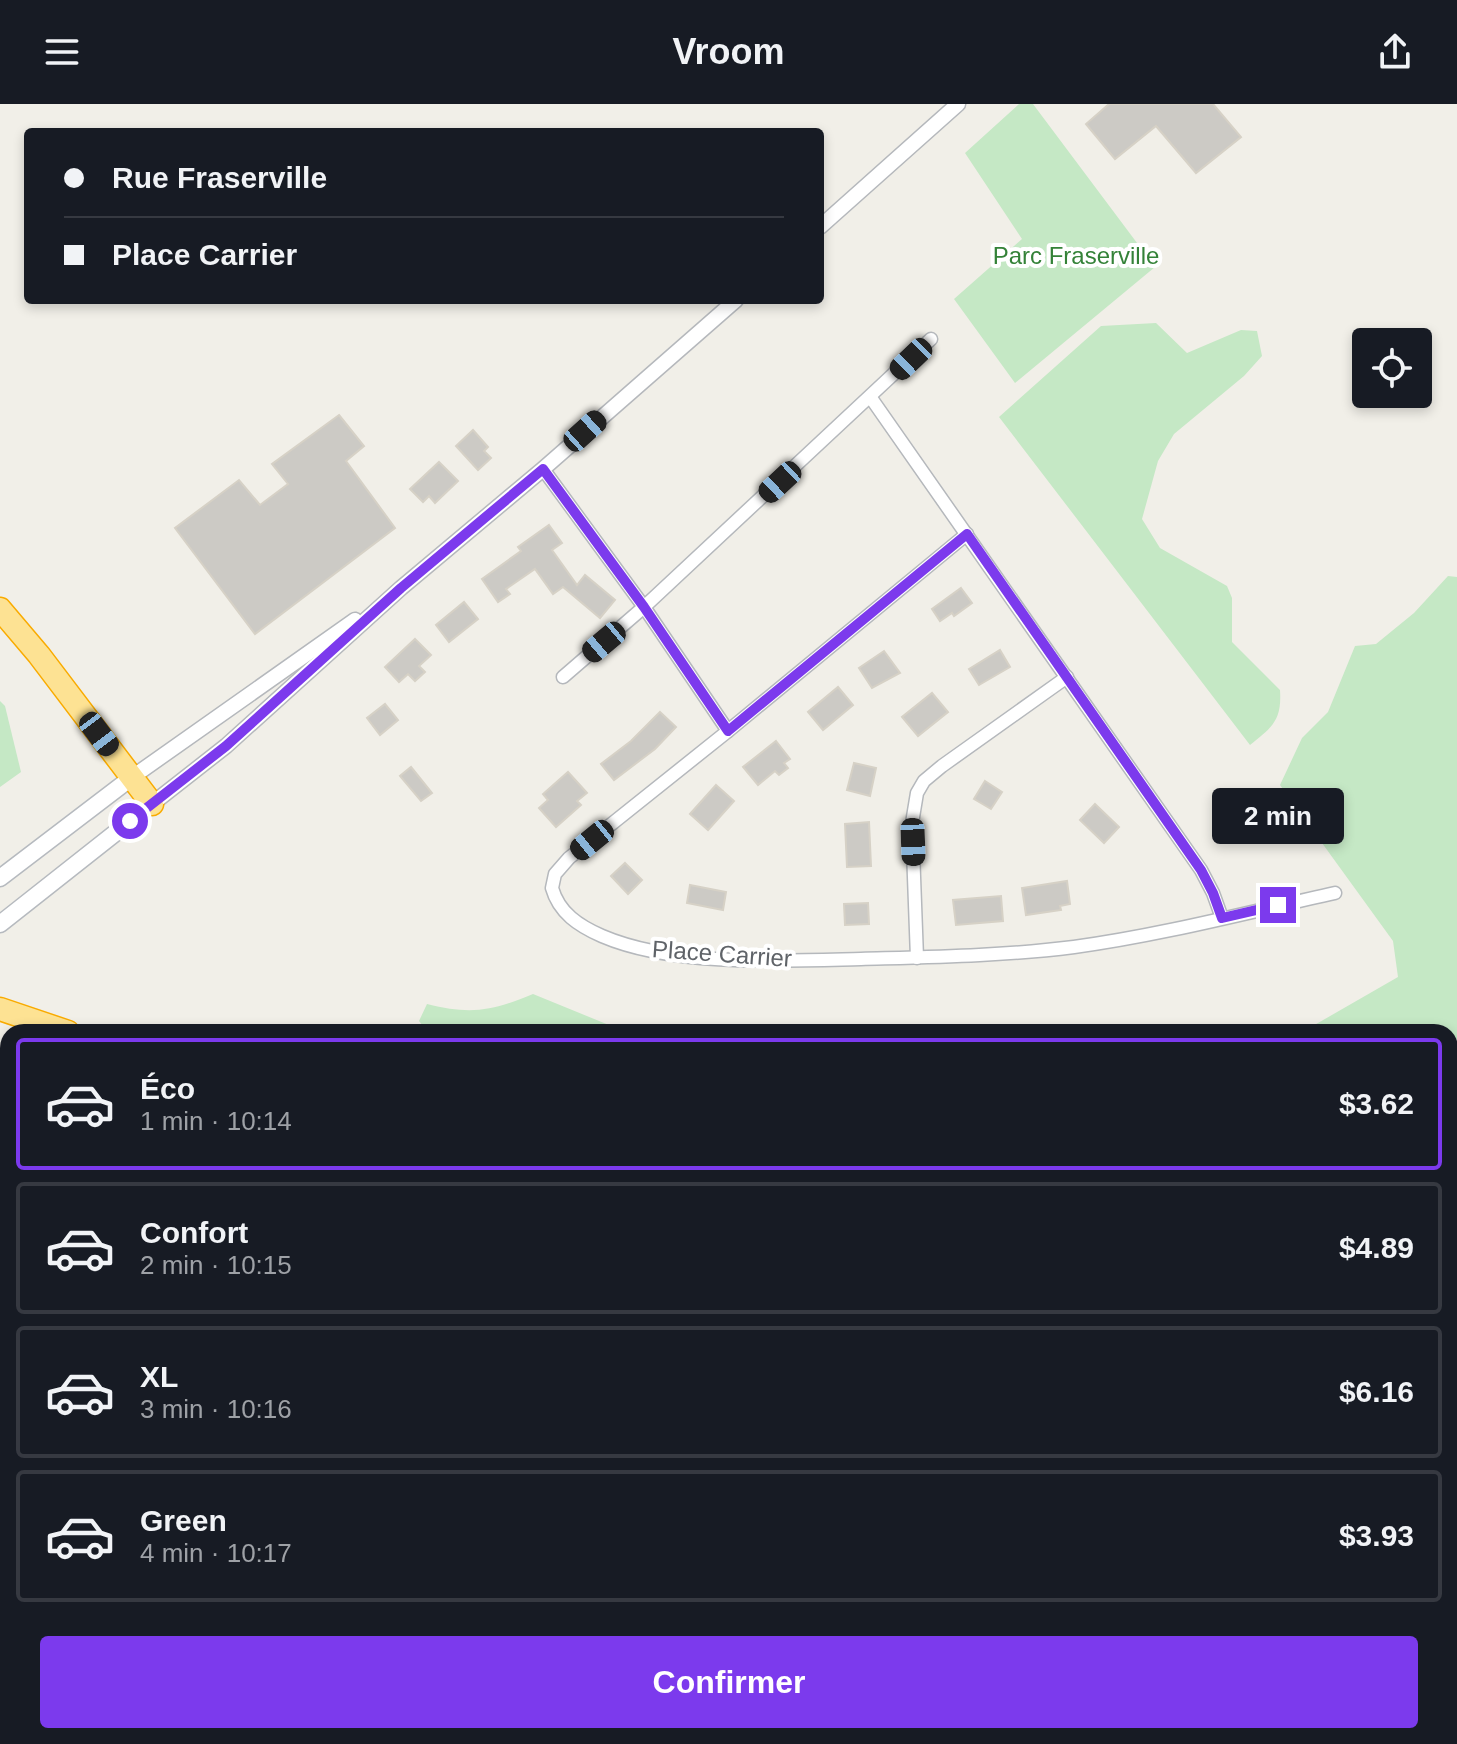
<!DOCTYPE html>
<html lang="fr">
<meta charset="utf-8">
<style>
body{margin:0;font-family:Helvetica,sans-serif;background:#20242c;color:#f1f3f6;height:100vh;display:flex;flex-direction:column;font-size:30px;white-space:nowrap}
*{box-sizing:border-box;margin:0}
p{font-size:26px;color:#9ea1a6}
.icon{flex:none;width:44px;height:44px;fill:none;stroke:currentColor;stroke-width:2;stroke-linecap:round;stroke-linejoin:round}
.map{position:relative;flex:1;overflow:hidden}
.details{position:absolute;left:0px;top:920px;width:1458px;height:720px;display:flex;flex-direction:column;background:#171b24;border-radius:24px 24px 0 0;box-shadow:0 4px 12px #0003}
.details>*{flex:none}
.hud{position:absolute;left:24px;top:24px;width:800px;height:176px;border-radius:8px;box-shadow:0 4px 12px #0003;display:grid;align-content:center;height:176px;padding:0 40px;background:#171b24}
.buttons{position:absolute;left:1352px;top:224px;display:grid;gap:16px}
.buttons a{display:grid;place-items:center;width:80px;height:80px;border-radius:8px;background:#171b24;box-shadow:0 4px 12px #0003;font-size:40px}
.end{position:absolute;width:36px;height:36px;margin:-18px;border:10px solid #7c3aed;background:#fff;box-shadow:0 0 0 4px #fff}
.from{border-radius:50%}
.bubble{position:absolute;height:56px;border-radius:8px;background:#171b24;box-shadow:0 4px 12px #0003;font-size:26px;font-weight:700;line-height:56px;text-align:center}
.car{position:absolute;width:24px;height:48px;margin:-24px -12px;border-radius:10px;box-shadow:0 0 6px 2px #0007;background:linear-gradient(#222 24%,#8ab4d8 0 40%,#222 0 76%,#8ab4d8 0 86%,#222 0)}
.hud b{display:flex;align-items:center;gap:28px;height:76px;font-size:30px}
.hud b+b{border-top:2px solid #363941}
.hud i{width:20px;height:20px;background:#f1f3f6}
ul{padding:14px 0 0;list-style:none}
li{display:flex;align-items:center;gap:24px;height:132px;margin:0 16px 12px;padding:0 24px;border:4px solid #363941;border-radius:8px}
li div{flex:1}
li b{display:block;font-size:30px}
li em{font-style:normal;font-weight:700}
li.active{border-color:#7c3aed}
li>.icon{width:72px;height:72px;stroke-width:1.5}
.primary-button{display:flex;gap:16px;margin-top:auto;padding:16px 40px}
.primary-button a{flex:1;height:92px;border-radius:8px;background:#7c3aed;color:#fff;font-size:32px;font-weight:700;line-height:92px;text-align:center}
header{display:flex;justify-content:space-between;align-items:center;height:104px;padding:0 40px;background:#171b24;font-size:36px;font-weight:700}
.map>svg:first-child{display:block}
</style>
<header><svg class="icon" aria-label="menu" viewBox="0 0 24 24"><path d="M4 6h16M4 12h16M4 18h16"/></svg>Vroom<svg class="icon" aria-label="share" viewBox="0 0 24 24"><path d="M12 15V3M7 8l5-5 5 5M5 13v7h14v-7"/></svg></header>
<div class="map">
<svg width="1457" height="1640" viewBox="0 0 1457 1640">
<rect width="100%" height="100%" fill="#f1efe8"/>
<g fill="#c5e8c5">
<path d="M1019,0H1033L1155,163L1015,279L954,195L1022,135L965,49Z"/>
<path d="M1156,219L1187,249L1241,226L1257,227L1262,252L1244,272L1174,330L1158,357L1142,415L1160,444L1227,482L1232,494V538L1280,586C1282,617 1272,623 1250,641L999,313L1101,222Z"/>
<path d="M1448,472L1457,473V935L1450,937V928H1296L1311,923L1398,873L1393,837L1280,681L1302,634L1328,608L1355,542L1376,540L1414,509Z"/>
<path d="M0,597L5,602L21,668L0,683Z"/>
<path d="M533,890L626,928H428L419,917L427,900C471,911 492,907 533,890Z"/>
<path d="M1457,1237V1640H1099L1110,1632H1450V1239Z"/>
</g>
<g fill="#cccac5" stroke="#d6d1c6" stroke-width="2">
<path d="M1109,0H1213L1241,33L1196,69L1156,22L1115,55L1086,20Z"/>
<path d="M339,311L364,342L346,357L395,424L255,530L175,424L239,376L260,401L288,380L272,360Z"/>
<path d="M473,326L488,343L484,347L491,354L478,366L456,342Z"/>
<path d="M439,358L458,377L435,399L429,392L423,398L410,385Z"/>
<path d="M549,421L562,439L552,446L577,481L585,471L615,496L600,514L563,483L553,490L535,465L506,485L510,490L498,498L482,475L521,447L518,443Z"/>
<path d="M961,484L972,499L954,512L952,509L940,517L932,505Z"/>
<path d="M464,498L478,515L449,538L436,521Z"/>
<path d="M415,535L431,551L419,562L425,568L415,577L408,570L399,578L385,563Z"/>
<path d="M1000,546L1010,563L979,581L969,565Z"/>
<path d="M884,547L900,569L872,584L859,564Z"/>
<path d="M838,583L853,601L823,626L808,608Z"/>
<path d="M932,589L948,608L918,632L902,613Z"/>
<path d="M385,600L398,616L380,631L367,614Z"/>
<path d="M660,608L676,623L655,645L614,676L601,660L631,637Z"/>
<path d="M776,637L790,655L784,659L788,664L779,671L775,667L758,681L743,663Z"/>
<path d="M854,659L876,664L870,692L847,686Z"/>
<path d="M411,663L432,689L421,697L400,672Z"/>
<path d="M568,668L587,689L577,697L581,701L556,723L539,704L548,696L543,690Z"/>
<path d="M985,677L1002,688L991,705L974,695Z"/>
<path d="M716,681L734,697L708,726L690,710Z"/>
<path d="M1095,700L1119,723L1104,739L1080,716Z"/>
<path d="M869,718L871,762L847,763L845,720Z"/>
<path d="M625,759L642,776L628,790L611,772Z"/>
<path d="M1067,777L1070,800L1060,802L1061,806L1026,811L1022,784Z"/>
<path d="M690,781L726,788L723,806L687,799Z"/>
<path d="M1001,792L1003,817L956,821L953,796Z"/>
<path d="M868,799L869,820L845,821L844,800Z"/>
</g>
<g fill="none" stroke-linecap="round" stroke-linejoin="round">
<g stroke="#b5b8bc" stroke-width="15">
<g id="minor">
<path d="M871,294L1201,766L1213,789L1222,814"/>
<path d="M543,365L644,503L728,627"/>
<path d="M967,430L728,627L569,754L555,770L552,784C559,809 579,822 602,832C674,863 784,857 861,855C932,853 1003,852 1074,843C1162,831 1249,808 1335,789"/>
<path d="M563,573L644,503L931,235"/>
<path d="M917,854L912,719L917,689L924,677L942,662L1067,573"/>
<path d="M0,1487L8,1498"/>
<path d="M0,1584L8,1578"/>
<path d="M102,1632L108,1640"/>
<path d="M864,1632L870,1640"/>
<path d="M291,1640L308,1632"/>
<path d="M771,1640L787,1632"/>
</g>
</g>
<g stroke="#b5b8bc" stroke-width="17">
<g id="tertiary">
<path d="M820,123L958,0"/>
<path d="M131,674L355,516"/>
<path d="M152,700L226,642L401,484L543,365L736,196"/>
</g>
</g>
<g stroke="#b6babf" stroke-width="19">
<g id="secondary">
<path d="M0,774L131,674"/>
<path d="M0,820L152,700"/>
</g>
</g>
<g stroke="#f9ab00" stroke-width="25">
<g id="motorway">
<path d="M0,505L39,551L152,700"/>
<path d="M0,905L68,928"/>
<path d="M1450,982L1457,980"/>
<path d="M0,991L8,993"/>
<path d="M0,1026L8,1027"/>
<path d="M1450,1126L1457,1124"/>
</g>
</g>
<use href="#minor" stroke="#fff" stroke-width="12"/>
<use href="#tertiary" stroke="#fff" stroke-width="14"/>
<use href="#secondary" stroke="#fff" stroke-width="16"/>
<use href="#motorway" stroke="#fde293" stroke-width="22"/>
</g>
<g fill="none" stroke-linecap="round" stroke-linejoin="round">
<path stroke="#7c3aed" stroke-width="10" d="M130,717L226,642L401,484L543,365L644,503L728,627L967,430L1201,766L1213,789L1222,814L1278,801"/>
</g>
<g text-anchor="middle" stroke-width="8" stroke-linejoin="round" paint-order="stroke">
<g font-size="24" fill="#348238" stroke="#fff">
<text x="1076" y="160">Parc Fraserville</text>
</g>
<g font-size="24" fill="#5f6368" stroke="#fff">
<text transform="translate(722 850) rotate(4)" y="8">Place Carrier</text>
</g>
</g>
</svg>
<div class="buttons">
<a><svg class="icon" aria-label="locate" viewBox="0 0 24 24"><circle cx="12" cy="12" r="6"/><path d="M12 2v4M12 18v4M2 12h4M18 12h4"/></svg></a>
</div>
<i class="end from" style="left:130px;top:717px"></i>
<i class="end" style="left:1278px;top:801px"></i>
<div class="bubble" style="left:1212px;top:684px;width:132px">2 min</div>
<i class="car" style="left:911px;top:255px;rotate:226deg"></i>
<i class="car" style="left:585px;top:327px;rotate:48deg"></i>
<i class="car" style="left:780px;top:378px;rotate:227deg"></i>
<i class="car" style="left:604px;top:538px;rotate:230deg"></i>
<i class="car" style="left:99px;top:630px;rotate:143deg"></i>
<i class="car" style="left:592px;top:736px;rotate:231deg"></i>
<i class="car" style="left:913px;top:738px;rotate:178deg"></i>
<div class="hud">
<b><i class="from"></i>Rue Fraserville</b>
<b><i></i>Place Carrier</b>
</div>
<section class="details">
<ul>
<li class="active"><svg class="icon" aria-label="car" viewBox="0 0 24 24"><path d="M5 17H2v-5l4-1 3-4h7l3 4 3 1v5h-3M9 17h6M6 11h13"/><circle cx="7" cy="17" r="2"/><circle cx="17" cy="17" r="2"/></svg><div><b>Éco</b><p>1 min · 10:14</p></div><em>$3.62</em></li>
<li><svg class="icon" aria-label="car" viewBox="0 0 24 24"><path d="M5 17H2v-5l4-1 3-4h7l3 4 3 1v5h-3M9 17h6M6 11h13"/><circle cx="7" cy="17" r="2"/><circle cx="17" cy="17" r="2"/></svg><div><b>Confort</b><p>2 min · 10:15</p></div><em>$4.89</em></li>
<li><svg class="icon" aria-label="car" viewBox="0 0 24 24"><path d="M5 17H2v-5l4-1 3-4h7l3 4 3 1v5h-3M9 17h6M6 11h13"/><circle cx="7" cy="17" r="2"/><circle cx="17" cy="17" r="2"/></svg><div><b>XL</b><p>3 min · 10:16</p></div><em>$6.16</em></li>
<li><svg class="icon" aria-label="car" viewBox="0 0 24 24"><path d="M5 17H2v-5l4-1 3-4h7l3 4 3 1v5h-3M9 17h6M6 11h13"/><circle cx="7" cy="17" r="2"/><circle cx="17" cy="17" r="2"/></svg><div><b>Green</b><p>4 min · 10:17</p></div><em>$3.93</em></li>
</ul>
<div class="primary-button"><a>Confirmer</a></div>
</section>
</div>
